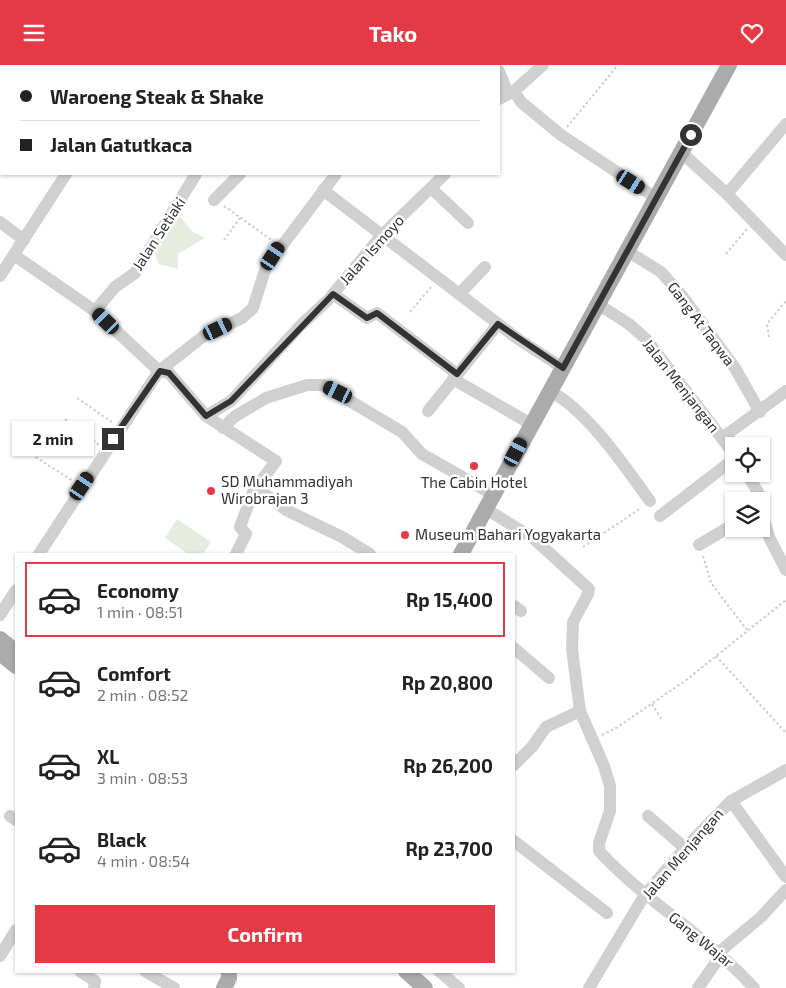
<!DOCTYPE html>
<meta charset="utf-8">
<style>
body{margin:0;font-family:"Exo 2",sans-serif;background:#f2f2f2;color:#222;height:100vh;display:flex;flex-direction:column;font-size:19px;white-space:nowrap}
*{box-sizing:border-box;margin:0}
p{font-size:16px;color:#767676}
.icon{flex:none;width:28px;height:28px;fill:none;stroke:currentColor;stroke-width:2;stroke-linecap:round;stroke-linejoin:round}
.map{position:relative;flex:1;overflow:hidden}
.panel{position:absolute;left:15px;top:488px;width:500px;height:420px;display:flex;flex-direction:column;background:#fff;border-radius:0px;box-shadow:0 1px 4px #0004}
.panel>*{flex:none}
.hud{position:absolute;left:0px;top:0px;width:500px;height:110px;box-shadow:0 1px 4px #0004;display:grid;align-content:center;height:110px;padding:0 20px;background:#fff}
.controls{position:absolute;left:725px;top:372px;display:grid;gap:10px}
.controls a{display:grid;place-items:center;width:45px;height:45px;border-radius:0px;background:#fff;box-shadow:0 1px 4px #0004;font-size:25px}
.end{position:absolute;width:22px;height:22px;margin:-11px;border:6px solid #333;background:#fff;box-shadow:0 0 0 2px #fff}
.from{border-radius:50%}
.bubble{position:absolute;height:35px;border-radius:0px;background:#fff;box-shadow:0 1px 4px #0004;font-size:16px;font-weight:700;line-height:35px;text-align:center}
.car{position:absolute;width:15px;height:30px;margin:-15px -8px;border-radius:6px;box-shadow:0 0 4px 1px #0007;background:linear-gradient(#222 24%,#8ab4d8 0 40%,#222 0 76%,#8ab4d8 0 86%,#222 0)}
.hud b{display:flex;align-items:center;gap:18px;height:48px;font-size:19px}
.hud b+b{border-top:1px solid #e0e0e0}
.hud i{width:12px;height:12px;background:#222}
ul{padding:9px 0 0;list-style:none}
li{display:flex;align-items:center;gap:15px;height:75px;margin:0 10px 8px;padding:0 10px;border:2px solid transparent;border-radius:0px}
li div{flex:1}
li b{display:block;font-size:19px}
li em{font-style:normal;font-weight:700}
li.on{border-color:#e63946}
li>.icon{width:45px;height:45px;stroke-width:1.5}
.primary-button{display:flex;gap:10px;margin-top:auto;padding:10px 20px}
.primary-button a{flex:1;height:58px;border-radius:0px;background:#e63946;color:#fff;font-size:20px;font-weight:700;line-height:58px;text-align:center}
header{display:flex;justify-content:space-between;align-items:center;height:65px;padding:0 20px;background:#e63946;color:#fff;font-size:22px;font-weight:700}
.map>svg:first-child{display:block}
</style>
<header><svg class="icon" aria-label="menu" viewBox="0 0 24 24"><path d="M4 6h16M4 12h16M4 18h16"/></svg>Tako<svg class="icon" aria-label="heart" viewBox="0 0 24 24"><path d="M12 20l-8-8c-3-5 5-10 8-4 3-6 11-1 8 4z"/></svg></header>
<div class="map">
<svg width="786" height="923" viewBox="0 0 786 923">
<rect width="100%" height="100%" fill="#fff"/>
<g fill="#e6ecdf">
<path d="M179,151L193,167L205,173L178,189V204L158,199L155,188L162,179L160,168Z"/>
<path d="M177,454L211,477L203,489H188L165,473Z"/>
</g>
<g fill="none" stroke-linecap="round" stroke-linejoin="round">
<path stroke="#cfe2ee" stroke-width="3" d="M464,0L465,1"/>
<g stroke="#cdcdcd" stroke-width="2" stroke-dasharray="2.5 2.5" stroke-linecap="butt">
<path d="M567,62L618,0"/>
<path d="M224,141L273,176"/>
<path d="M224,175L240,153"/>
<path d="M726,189L747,164"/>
<path d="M410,247L432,221"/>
<path d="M769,272L767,259L786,236"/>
<path d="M77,333L112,357"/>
<path d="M65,354L99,380"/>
<path d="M23,384L73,416"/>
<path d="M583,482L641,443"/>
<path d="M703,491L711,518L747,565"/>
<path d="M716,591L786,668"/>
<path d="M652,639L662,655"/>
<path d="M602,670L616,663L685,616L786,535"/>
</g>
<g stroke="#d0d0d0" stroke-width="12">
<path d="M111,0L113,1"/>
<path d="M374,0L376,1"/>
<path d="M148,1L149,0"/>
<path d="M255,1L256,0"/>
<path d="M499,6L508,29"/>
<path d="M514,26L521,37L561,70L656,133"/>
<path d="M499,34L514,26L543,0"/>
<path d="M682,88L727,129L786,190"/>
<path d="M431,123L468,158"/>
<path d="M323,125L518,274L563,303"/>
<path d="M727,129L786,59"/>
<path d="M214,135L240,109"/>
<path d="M0,157L24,175"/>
<path d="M627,186L661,207L683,232L735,303L760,347"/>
<path d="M14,190L95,246L159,306"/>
<path d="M0,211L66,109"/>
<path d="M333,229L367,253L377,248L457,309"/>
<path d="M459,229L485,202"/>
<path d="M599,240L629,259L646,274L734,389"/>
<path d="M95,246L115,222L135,208L196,109"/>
<path d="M159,306L169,308L206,351L276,396L253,427L240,462L246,469L236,489"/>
<path d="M453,314L531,359"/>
<path d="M550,326C588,346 625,402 650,436"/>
<path d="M428,346L498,259"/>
<path d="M206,351L231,336L301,260L328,235L382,170L445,109"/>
<path d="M223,363L234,352L266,333L307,320H323L402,367L422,389L494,430"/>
<path d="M722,373L786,326"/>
<path d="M747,409L758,427L759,436"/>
<path d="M257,423L286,445L342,472L370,489"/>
<path d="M486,444L533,473L589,524L588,529L573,557L572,584L580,646L604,701L610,721V746L599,778V786C646,837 707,871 754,923"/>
<path d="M761,446L770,474L786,505"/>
<path d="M660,451L734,394"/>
<path d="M699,480L734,459"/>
<path d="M39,489L159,306L205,270L242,253L253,243L266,202L336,109"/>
<path d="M514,541L521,546"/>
<path d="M0,550L16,525"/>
<path d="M514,583L549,613"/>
<path d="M514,700L532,682L546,662L580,646"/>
<path d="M731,736L786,812"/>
<path d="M10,751L16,755"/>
<path d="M648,751L685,783"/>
<path d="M514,776L607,848"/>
<path d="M718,888L761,852L786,825"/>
<path d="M0,891L16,865"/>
<path d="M80,906L95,916L94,923"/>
<path d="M145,906L174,923"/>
<path d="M439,906L459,923"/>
<path d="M589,923L644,831L685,783L731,736L786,705"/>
<path d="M698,923L721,890"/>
</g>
<g stroke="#ababab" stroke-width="16">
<path d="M461,489L729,0"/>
<path d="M0,574L16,587"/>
<path d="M0,588L16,601"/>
<path d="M406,906L425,923"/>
<path d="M224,923L229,913V906"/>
</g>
</g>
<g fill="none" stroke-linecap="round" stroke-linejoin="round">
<path stroke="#333" stroke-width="6" d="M113,374L160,306L169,308L206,351L231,336L333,229L367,253L377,248L457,309L498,259L563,303L691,70"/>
</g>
<g fill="#e63946" stroke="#fff" stroke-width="2">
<circle cx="474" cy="401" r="5"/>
<circle cx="211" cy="426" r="5"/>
<circle cx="405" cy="470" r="5"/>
</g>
<g text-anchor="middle" stroke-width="5" stroke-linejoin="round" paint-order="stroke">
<g font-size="15" fill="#333" stroke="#fff">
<text transform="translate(159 169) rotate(-57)" y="5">Jalan Setiaki</text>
<text transform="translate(372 185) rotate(-48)" y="5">Jalan Ismoyo</text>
<text transform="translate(701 259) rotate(53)" y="5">Gang At Taqwa</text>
<text transform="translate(681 321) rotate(52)" y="5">Jalan Menjangan</text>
<text transform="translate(683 789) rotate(-49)" y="5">Jalan Menjangan</text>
<text transform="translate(701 875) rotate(39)" y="5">Gang Wajar</text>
</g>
<g font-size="15" fill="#333" stroke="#fff" text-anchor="start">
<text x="221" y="422">SD Muhammadiyah<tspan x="221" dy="17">Wirobrajan 3</tspan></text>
<text x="474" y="423" text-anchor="middle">The Cabin Hotel</text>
<text x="415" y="475">Museum Bahari Yogyakarta</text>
</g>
</g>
</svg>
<div class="controls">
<a><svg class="icon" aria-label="locate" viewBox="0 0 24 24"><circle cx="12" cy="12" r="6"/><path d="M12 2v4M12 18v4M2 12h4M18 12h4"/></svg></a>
<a><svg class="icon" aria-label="layers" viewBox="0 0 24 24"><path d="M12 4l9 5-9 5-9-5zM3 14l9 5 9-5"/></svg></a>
</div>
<i class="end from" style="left:691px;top:70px"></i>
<i class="end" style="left:113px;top:374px"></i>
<div class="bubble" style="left:12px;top:356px;width:82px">2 min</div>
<i class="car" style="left:631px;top:117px;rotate:122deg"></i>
<i class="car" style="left:273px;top:191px;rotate:33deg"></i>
<i class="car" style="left:106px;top:256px;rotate:314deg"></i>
<i class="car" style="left:218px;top:264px;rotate:64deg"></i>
<i class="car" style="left:338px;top:327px;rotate:296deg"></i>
<i class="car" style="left:516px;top:387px;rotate:28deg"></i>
<i class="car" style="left:82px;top:421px;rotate:34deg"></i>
<div class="hud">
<b><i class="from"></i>Waroeng Steak &amp; Shake</b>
<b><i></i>Jalan Gatutkaca</b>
</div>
<section class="panel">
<ul>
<li class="on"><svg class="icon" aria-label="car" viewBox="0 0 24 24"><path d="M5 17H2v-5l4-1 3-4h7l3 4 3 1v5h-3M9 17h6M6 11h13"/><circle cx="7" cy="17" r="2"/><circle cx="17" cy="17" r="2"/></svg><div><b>Economy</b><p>1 min · 08:51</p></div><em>Rp 15,400</em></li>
<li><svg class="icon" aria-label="car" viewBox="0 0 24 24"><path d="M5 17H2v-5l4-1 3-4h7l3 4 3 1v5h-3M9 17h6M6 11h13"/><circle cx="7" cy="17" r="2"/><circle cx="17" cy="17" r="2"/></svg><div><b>Comfort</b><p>2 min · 08:52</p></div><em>Rp 20,800</em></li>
<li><svg class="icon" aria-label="car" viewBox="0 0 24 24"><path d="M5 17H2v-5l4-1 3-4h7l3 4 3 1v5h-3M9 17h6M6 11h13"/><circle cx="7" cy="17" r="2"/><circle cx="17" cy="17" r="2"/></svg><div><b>XL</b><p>3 min · 08:53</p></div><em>Rp 26,200</em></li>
<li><svg class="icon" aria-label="car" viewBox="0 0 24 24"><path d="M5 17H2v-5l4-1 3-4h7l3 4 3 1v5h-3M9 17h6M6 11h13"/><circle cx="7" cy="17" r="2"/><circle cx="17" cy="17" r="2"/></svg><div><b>Black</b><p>4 min · 08:54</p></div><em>Rp 23,700</em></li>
</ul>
<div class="primary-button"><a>Confirm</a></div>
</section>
</div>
